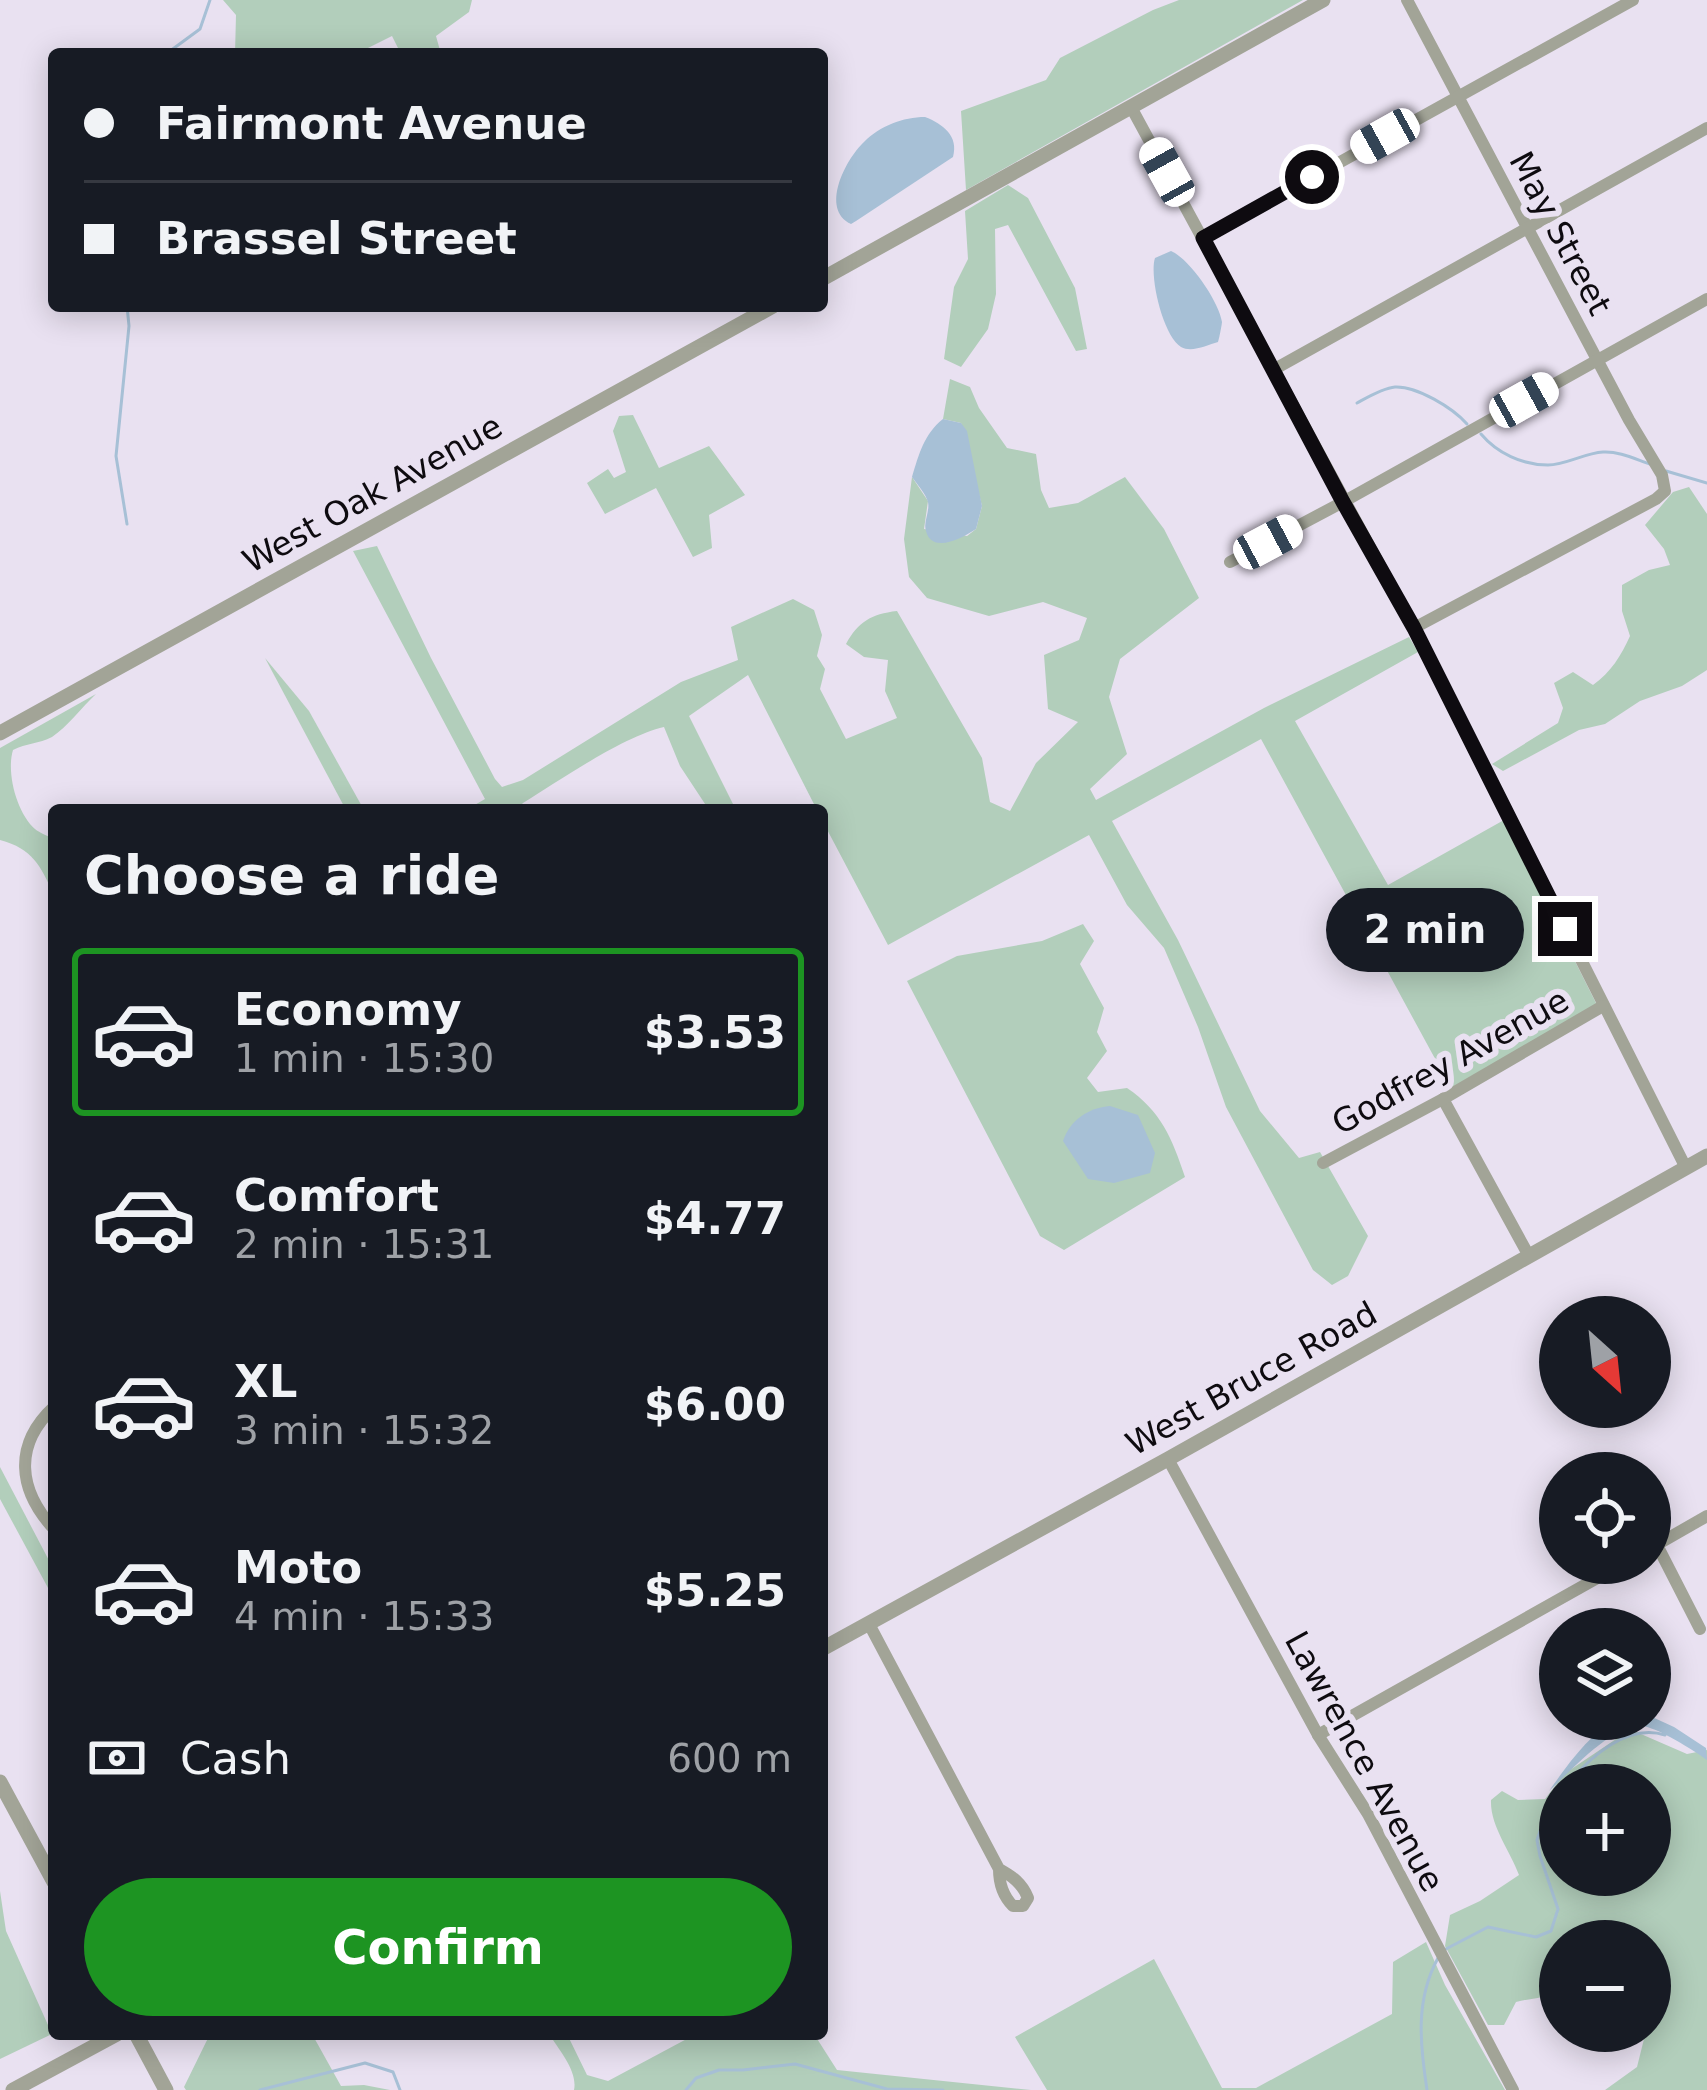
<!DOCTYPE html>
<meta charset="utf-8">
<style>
body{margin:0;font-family:"DejaVu Sans",sans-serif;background:#20242c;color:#f1f3f6;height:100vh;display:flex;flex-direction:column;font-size:45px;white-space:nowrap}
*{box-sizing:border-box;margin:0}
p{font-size:39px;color:#9ea1a6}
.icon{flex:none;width:66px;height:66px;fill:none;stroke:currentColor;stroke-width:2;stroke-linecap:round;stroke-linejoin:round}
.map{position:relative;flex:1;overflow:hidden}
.drawer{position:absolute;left:48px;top:804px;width:780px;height:1236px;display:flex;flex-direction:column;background:#171b24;border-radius:12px;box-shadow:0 6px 30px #0003}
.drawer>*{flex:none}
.hud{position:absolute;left:48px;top:48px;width:780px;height:264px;border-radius:12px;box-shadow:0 6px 30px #0003;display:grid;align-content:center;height:264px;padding:0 36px;background:#171b24}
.needle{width:78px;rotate:153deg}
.controls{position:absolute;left:1539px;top:1296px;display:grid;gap:24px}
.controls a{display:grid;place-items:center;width:132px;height:132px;border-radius:50%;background:#171b24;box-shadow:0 6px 30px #0003;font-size:60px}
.end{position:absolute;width:54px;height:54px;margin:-27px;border:15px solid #0e0b10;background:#fff;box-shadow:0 0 0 6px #fff}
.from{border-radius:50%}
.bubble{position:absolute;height:84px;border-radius:42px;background:#171b24;box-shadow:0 6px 30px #0003;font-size:39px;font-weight:700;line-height:84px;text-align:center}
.car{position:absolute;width:36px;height:72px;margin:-36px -18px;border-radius:15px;box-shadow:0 0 9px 3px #0007;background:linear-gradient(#fff 24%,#345 0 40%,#fff 0 76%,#345 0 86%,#fff 0)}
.hud b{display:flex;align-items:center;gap:42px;height:114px;font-size:45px}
.hud b+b{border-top:3px solid #363941}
.hud i{width:30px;height:30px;background:#f1f3f6}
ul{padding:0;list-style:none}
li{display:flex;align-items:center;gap:36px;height:168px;margin:0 24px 18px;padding:0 12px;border:6px solid transparent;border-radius:12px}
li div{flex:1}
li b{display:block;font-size:45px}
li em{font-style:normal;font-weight:700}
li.selected{border-color:#1d9422}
li>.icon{width:108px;height:108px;stroke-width:1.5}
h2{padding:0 36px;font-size:54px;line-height:144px}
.pay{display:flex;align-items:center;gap:30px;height:132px;padding:0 36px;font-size:45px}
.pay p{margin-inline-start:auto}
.primary-button{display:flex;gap:24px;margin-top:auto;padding:24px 36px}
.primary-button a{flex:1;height:138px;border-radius:72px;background:#1d9422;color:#fff;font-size:48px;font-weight:700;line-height:138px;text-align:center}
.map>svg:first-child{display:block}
</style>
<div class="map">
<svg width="1707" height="2090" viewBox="0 0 1707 2090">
<rect width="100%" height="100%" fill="#e9e1f1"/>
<g fill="#b2cebb" fill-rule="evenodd">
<path d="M223,0H472L469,12L436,36L441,54H401L392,36L356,54H235L236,15Z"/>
<path d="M1179,0H1303L966,190L961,111L1046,80L1060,58L1153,10Z"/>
<path d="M1008,185L1028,198L1075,288L1087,349L1076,351L1008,225L995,229L996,294L988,329L961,367L944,359L954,287L968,259L965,211Z"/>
<path d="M950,379L970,387L979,408L1007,448L1036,454L1041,490L1049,508L1078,503L1125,477L1164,529L1199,598L1120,659L1109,697L1127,754L1090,789L1096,800L1264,708L1409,637L1418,652L1295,721L1388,885L1504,820L1597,1005L1451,1088L1261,739L1112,821L1178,940L1260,1111L1299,1158L1320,1152L1368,1236L1348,1276L1332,1285L1313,1270L1226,1107L1198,1027L1164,948L1127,905L1089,835L888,945L822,820V810H817L748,675L689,716L736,810H709L680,766L664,727C624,736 560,780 523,803L516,810H466L485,799L353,551L377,546L431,658L495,779L502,787L523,780L681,682L738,660L731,627L793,599L814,610L822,635L817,656L825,669L820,689L846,739L897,718L885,691L888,660L864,657L846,644C858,622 871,614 897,611L982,758L990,802L1010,811L1036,763L1078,722L1048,709L1044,655L1079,640L1087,618L1043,602L989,616L927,598L909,577L904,539L912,477L928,501L924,529L967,536L976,529L982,506L961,423L943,419Z"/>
<path d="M633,415L659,468L709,446L745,495L709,515L712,548L693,557L656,488L605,514L587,483L608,469L614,478L626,472L613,431L619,416Z"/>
<path d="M1689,487L1707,514V670L1682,686L1640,701L1605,724L1579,730L1503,771L1492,764L1558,723L1563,708L1554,683L1573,672L1593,685C1611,672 1621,656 1630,636L1622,611V585L1649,570L1670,565L1664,549L1645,525L1673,492Z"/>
<path d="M265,658L309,711L364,810H346Z"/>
<path d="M96,694C82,707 67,727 52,737C39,744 26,743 13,750C6,773 17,813 35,829C38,832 50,837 54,839V895C40,865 33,849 0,840V748Z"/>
<path d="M1083,924L1094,941L1080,964L1104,1008L1097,1032L1107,1051L1087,1078L1098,1092L1127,1088C1161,1111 1172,1138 1185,1177L1064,1250L1040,1236L907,981L957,956L1042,941Z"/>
<path d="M0,1467L54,1570V1599L0,1499Z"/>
<path d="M1634,1731L1687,1754L1707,1750V2090H1605L1637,2067L1646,2031H1650V2022L1656,2010L1650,1998V1941H1560V1992C1545,1998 1532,1998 1516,2002L1504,2025H1488L1445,1946L1450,1915L1480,1901L1519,1875C1510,1850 1490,1826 1491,1800L1502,1791L1518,1800L1545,1799L1564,1774L1619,1737ZM1560,1785H1650V1875H1560Z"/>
<path d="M0,1891L6,1931L52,2034L0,2059Z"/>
<path d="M1426,1942L1445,1985L1505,2090H1047L1015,2037L1154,1959L1222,2088H1256L1392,2014L1393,1962Z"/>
<path d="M210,2034H312L341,2086L364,2085L390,2090H186L184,2087Z"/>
<path d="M549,2034H567L587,2075L608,2081L696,2034H814L837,2070L1031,2090H574C578,2071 559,2050 549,2034Z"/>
</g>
<g fill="#a7c0d6">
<path d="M925,117C943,124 959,136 953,157L856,221L851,224C820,209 845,160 864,142C880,126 903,117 925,117Z"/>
<path d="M1171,251C1190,259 1219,302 1222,322C1222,324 1219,340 1218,342C1207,345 1192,353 1181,347C1163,336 1149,276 1155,258Z"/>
<path d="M943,419L961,423L967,431L982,506L976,529C964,537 932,555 926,531C923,522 930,512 928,502C926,494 917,484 912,477C919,454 924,434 943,419Z"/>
<path d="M1110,1106L1138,1115L1155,1153L1150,1173L1114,1183L1088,1179L1063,1141C1070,1120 1088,1108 1110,1106Z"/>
<path d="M1650,1716L1674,1727L1706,1748L1707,1760C1695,1751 1654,1725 1640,1726C1609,1727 1571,1771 1549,1791C1565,1769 1592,1728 1620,1720C1629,1718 1640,1719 1650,1719Z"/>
</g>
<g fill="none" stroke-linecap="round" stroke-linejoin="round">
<g stroke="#a7c0d6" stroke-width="3">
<path d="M166,54L200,29L210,0"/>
<path d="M1357,403C1368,397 1383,388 1395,387C1417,386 1453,408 1467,424"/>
<path d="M1481,434C1497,453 1522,465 1548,465C1565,465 1585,453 1603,452C1619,451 1635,459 1650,464"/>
<path d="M1666,471L1707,483"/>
<path d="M127,524L116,456L129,326L127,306"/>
<path d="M1567,1785C1590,1757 1627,1723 1665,1735"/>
<path d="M1444,1950L1488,1927L1536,1937L1551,1931L1558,1909L1540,1856L1537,1840L1548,1808L1560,1796"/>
<path d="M260,2090L365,2063L393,2072L400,2090"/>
<path d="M686,2090L696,2078L719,2070H743L795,2064L887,2089L943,2090"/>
<path d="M1427,2090C1420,2044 1415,2000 1438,1958"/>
</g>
<g stroke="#a2a497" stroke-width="12">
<path d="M1407,0L1629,420L1662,475L1665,491L1656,499L1414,628"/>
<path d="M1131,107L1414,628L1686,1168"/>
<path d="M1203,238L1633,0"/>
<path d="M1273,370L1707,128"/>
<path d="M1230,562L1343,502L1707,299"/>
<path d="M1443,1099L1529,1256"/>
<path d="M1323,1163L1443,1099L1603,1006"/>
<path d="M54,1407C13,1445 18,1490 54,1529"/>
<path d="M1168,1459L1318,1735L1368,1814L1513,2090"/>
<path d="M1657,1545L1700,1629"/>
<path d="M1651,1548L1707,1516"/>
<path d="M869,1624L999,1869C999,1883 1003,1896 1013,1906H1023L1028,1898C1022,1883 1012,1876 999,1869"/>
<path d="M1318,1735L1624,1563"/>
</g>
<g stroke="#a2a497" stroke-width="15">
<path d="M822,279L1323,0"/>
<path d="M0,733L773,306"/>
<path d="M822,1649L1168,1459L1707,1156"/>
<path d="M0,1782L54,1882"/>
<path d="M136,2034L166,2090"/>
<path d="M13,2090L117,2034"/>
</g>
</g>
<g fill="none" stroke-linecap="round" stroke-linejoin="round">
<path stroke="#0e0b10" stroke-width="15" d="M1312,177L1203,238L1343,502L1414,628L1565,929"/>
</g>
<g text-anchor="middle" stroke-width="12" stroke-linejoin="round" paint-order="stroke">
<g font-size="33" fill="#0e0b10" stroke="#e9e1f1">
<text transform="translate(1561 233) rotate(62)" y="12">May Street</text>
<text transform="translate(372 493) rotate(-29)" y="12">West Oak Avenue</text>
<text transform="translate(1450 1061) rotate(-29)" y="12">Godfrey Avenue</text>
<text transform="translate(1251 1378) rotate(-29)" y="12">West Bruce Road</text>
<text transform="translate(1365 1761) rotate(61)" y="12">Lawrence Avenue</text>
</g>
</g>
</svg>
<div class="controls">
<a><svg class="needle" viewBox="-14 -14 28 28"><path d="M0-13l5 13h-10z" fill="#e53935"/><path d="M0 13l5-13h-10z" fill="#9ea1a6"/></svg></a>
<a><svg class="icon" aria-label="locate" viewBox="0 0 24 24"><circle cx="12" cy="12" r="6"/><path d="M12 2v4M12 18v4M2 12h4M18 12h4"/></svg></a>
<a><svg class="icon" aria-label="layers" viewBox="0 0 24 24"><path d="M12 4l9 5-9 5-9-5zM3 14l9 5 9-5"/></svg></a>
<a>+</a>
<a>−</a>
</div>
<i class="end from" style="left:1312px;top:177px"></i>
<i class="end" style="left:1565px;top:929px"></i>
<div class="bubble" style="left:1326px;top:888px;width:198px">2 min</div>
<i class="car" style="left:1385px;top:136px;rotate:241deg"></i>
<i class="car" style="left:1167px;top:172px;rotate:331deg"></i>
<i class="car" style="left:1524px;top:400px;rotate:61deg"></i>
<i class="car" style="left:1268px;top:542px;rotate:62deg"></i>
<div class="hud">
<b><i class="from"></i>Fairmont Avenue</b>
<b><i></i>Brassel Street</b>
</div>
<section class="drawer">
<h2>Choose a ride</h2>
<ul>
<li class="selected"><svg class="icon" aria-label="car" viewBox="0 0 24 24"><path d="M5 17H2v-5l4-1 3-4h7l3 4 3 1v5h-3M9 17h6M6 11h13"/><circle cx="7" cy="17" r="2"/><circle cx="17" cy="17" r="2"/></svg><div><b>Economy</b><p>1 min · 15:30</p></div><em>$3.53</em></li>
<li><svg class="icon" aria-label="car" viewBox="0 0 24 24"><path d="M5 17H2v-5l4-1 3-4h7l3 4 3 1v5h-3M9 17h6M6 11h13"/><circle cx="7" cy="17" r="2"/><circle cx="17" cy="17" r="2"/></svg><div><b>Comfort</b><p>2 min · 15:31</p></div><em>$4.77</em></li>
<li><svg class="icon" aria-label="car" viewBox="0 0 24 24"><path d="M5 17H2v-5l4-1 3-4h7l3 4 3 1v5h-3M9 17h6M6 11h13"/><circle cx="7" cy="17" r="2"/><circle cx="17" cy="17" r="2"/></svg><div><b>XL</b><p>3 min · 15:32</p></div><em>$6.00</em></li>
<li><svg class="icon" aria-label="car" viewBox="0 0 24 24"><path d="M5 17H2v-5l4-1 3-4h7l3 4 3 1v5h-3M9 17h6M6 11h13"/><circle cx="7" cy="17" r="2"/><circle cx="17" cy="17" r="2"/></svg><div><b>Moto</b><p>4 min · 15:33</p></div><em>$5.25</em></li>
</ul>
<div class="pay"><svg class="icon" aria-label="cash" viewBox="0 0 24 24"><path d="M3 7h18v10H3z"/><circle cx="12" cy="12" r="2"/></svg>Cash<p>600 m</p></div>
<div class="primary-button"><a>Confirm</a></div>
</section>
</div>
